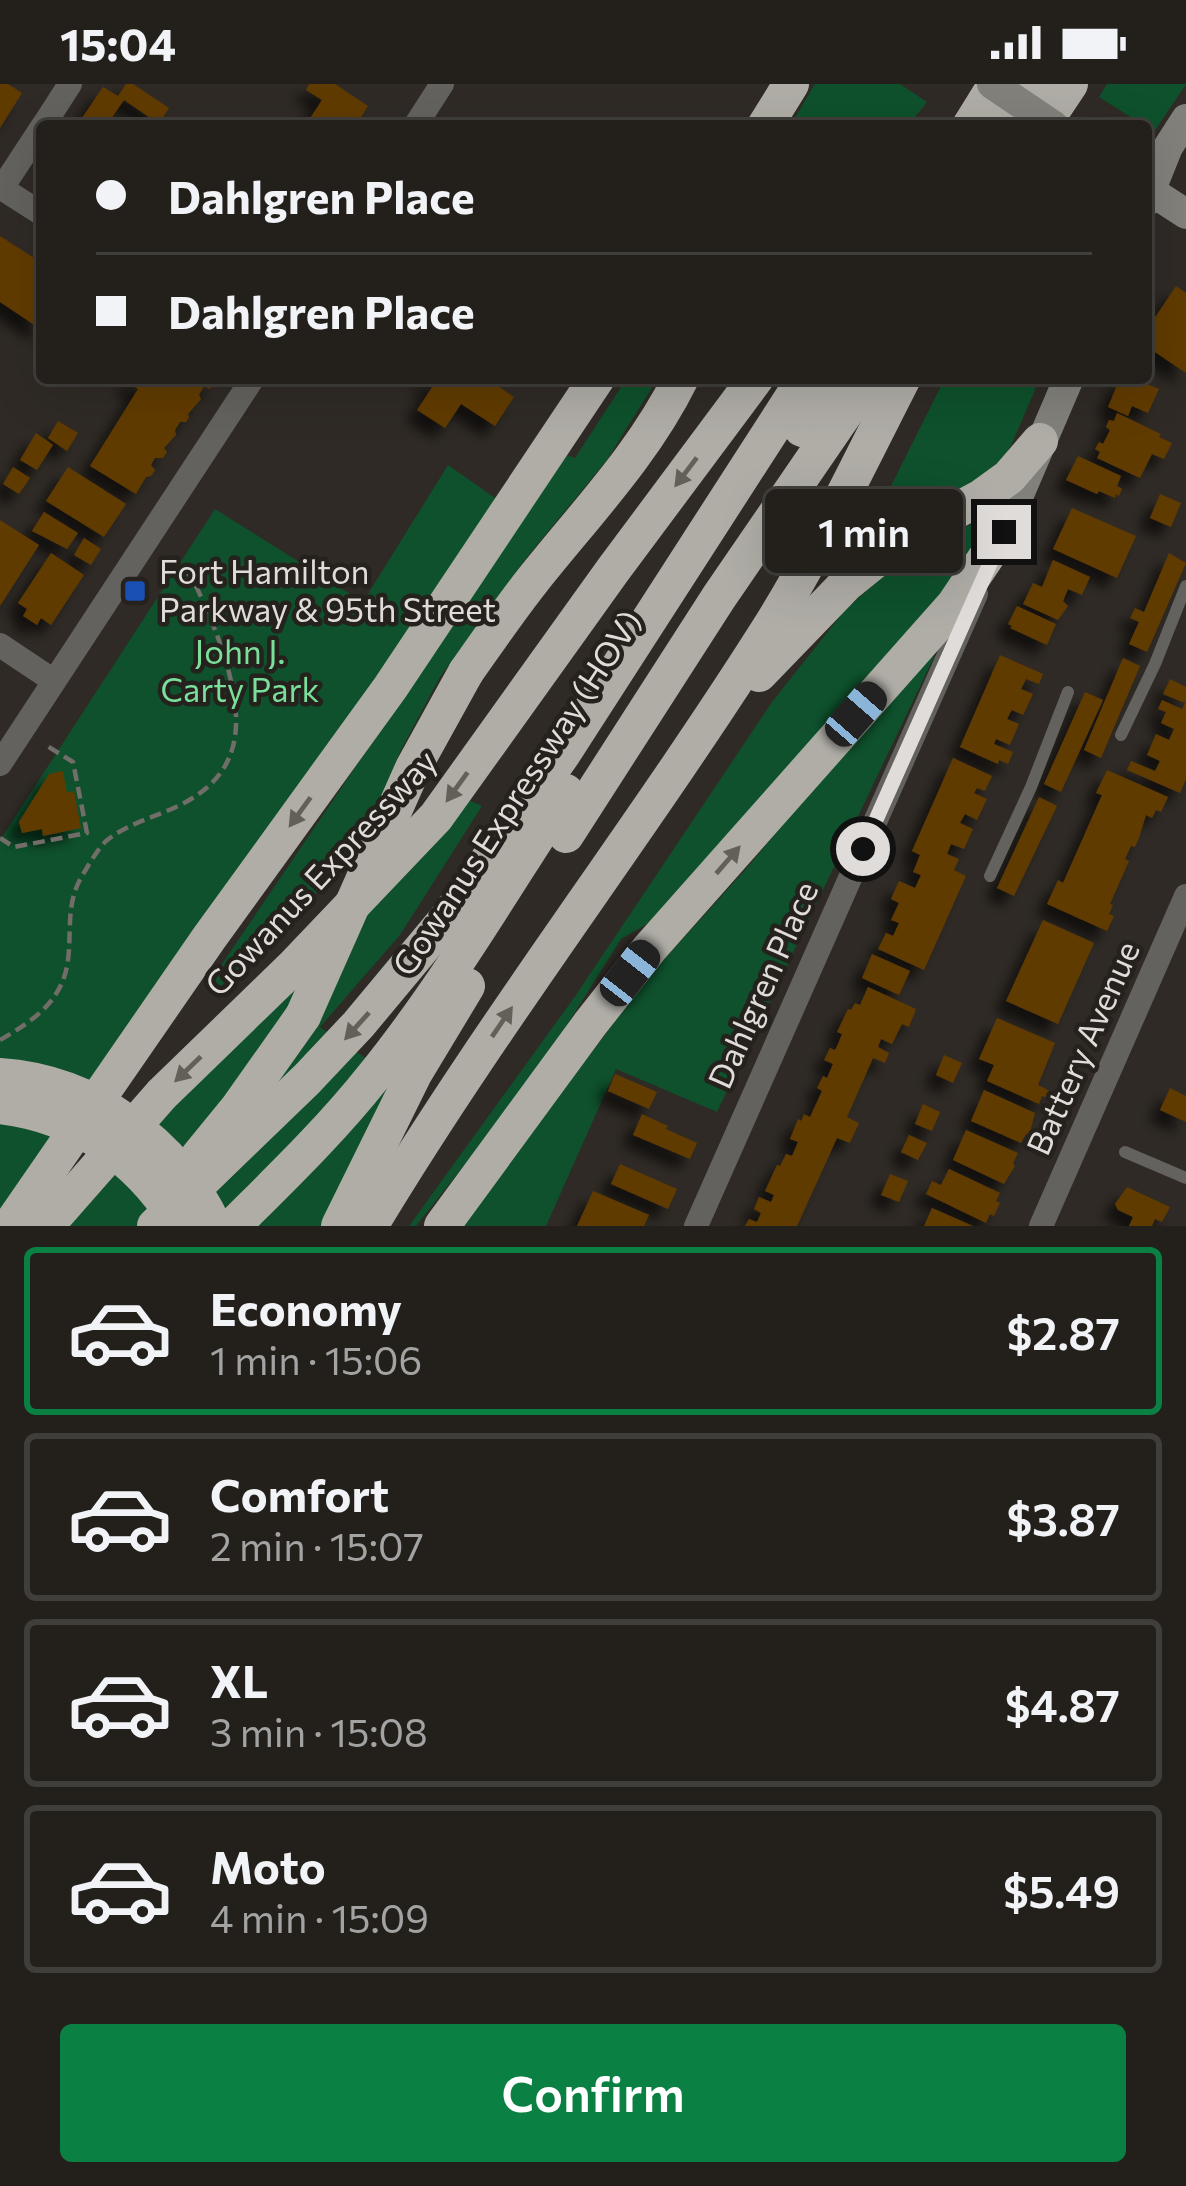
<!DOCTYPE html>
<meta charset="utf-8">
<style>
body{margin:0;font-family:Commissioner,sans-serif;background:#2f2d29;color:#f1f3f6;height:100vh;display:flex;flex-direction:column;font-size:45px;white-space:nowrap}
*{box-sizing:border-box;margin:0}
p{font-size:39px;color:#a3a3a3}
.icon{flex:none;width:66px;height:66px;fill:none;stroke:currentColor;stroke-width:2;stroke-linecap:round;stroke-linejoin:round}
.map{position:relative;height:1142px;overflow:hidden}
.sheet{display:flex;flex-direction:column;background:#23201c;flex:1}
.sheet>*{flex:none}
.top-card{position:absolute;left:36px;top:36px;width:1116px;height:264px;border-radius:12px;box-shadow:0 12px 48px #0002,0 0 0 3px #403e3b;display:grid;align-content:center;height:264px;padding:0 60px;background:#23201c}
.end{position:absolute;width:54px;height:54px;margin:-27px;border:15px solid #dfdcd9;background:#111;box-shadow:0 0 0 6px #111}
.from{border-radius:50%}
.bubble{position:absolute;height:84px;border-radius:12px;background:#23201c;box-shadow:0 12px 48px #0002,0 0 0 3px #403e3b;font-size:39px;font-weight:600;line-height:84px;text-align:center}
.car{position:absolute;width:36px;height:72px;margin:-36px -18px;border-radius:15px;box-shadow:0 0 9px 3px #0007;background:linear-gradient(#222 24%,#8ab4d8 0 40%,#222 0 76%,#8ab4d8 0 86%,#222 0)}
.top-card b{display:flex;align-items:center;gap:42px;height:114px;font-size:45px}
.top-card b+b{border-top:3px solid #403e3b}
.top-card i{width:30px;height:30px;background:#f1f3f6}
ul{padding:21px 0 0;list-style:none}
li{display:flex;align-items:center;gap:36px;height:168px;margin:0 24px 18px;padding:0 36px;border:6px solid #403e3b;border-radius:12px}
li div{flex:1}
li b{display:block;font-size:45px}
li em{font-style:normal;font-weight:600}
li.current{border-color:#0b8043}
li>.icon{width:108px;height:108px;stroke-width:1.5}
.action{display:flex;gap:24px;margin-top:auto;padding:24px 60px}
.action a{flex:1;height:138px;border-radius:12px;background:#0b8043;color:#fff;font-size:48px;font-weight:600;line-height:138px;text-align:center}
.status{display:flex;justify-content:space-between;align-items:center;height:84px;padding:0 60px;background:#23201c;direction:ltr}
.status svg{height:33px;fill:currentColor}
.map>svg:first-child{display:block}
</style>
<div class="status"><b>15:04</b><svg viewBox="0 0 49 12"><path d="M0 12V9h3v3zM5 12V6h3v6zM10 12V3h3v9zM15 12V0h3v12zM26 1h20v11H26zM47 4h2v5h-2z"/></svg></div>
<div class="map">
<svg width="1186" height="1142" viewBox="0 0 1186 1142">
<defs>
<filter id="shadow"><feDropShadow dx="-11" dy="11" stdDeviation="6" flood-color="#0009"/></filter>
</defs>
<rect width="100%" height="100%" fill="#2f2a25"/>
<g fill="#0e512c">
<path d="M815,0H900L927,18L908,42H790Z"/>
<path d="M1107,0H1186L1154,48L1099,13Z"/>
<path d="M627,294H658L607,376L527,473L440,593L401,666L357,770L216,907L207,902L567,371L575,374Z"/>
<path d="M945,294H1040L1011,362L987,397L857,470Z"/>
<path d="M448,381L498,416L382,588L0,1139V756L215,425L363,518Z"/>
<path d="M1001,425L959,497L666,829L621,855L562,949L477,1065L416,1142H409L576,911L772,618L845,526L900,477Z"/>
<path d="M935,571L717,1028L616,985L546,1142H457L659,881L746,785L906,592Z"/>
<path d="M466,715L482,722L400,851L320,943L367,975L397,989L355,1142H59Z"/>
</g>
<g fill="#603b01" filter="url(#shadow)">
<path d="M0,0H8L22,9L0,44Z"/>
<path d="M126,0H133L169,24L159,40L124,16L106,42H94L82,34L103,3L118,12Z"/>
<path d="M309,0H335L368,22L357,40L354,38L352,42H305L322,16L306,6Z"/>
<path d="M0,152L42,179V246L0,218Z"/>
<path d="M1176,202L1186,209V289L1146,262V247Z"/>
<path d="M129,294H217L210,305L204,302L199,311L201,315L188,330L189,333L186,338H180L175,346L176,351L164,364L167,368L163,374H155L151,381L155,386L151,392L146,393L136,410L90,382L138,305L127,298Z"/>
<path d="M421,294H486L514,313L495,342L461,320L445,344L417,326L433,302Z"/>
<path d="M1120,294H1146L1144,299L1159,305L1148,329L1132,322L1128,332L1108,323Z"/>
<path d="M1117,329L1161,350L1159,353L1172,359L1164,375L1152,370L1140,394L1097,374L1100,368L1095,365L1099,358L1103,360L1110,346L1106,343L1109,336L1114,337Z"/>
<path d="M58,337L78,349L67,367L48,354Z"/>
<path d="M36,349L53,361L37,386L20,376Z"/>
<path d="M1078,372L1121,392L1117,402L1122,405L1119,412L1116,410L1115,414L1099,407L1097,410L1066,396Z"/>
<path d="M13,383L30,394L19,410L3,400Z"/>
<path d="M68,383L126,420L104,453L46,417Z"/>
<path d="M1160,410L1181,419L1171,443L1150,434Z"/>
<path d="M1072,424L1136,452L1117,494L1053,465Z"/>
<path d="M44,428L78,449L67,465L32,447Z"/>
<path d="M0,436L39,461L0,522Z"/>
<path d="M84,454L101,465L91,481L74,471Z"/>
<path d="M51,469L84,491L51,541L41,534L37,541L23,532L27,525L18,519Z"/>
<path d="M1169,469L1186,479L1147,568L1129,560L1139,538L1130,534L1135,524L1144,528Z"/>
<path d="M1053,476L1090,493L1082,511L1068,505L1063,517L1068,522L1058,536L1023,520L1033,499L1042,503Z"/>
<path d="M1017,522L1056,540L1047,561L1010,544L1012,542L1008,540Z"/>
<path d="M1000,571L1043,590L1039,600L1026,595L1021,605L1033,610L1023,631L1012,626L1010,629L1007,635L1019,640L1010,661L996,655L994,660L1013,668L1008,680L999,676L998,680L960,663Z"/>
<path d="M1123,574L1140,582L1101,674L1084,666Z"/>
<path d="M1170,595L1186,603V695L1180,709L1127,686L1131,677L1155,687L1160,677L1147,671L1156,650L1169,656L1174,645L1161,639L1166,628L1158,625L1162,616L1182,625L1185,619L1163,610Z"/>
<path d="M1085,608L1103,616L1061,708L1044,700Z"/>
<path d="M953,674L992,692L985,707L977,704L974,709L987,715L977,736L965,730L960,739L973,745L964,765L951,760L947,770L959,775L954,786L966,792L924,886L878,865L886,849L893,852L899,839L891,836L899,819L891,815L899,797L915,804L921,791L913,788L920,771L912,767Z"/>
<path d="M1107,686L1168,713L1161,728L1156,726L1152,734L1146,731L1139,754L1135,763L1131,762L1125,775L1129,777L1110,820L1113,821L1109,830L1114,832L1107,847L1047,820L1058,796L1063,799L1102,711L1096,709Z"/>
<path d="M63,687L67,709L74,707L81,744L43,752L42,745L22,749L19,738L49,690Z"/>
<path d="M1039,713L1057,722L1014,812L997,804Z"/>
<path d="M1043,836L1094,859L1058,940L1006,917Z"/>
<path d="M872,870L910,887L899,911L862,894Z"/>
<path d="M868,903L916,925L909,943L902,940L892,960L881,955L878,963L889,969L885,979L873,974L847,1033L859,1039L850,1059L837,1054L797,1142H745L749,1135L757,1138L761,1129L754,1125L759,1113L771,1118L774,1111L765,1107L777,1081L780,1082L786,1070L792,1072L798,1058L790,1055L798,1035L801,1037L804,1030L810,1033L822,1007L817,1004L823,992L827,994L833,980L824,976L830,964L835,966L838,960L842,950L837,948L848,925L851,926L855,919L860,921Z"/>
<path d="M997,934L1055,959L1038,1001L1050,1007L1047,1014L1042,1012L1039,1020L987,997L994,981L979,975Z"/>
<path d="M944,971L962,979L953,999L936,991Z"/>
<path d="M615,990L657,1008L649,1025L608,1007Z"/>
<path d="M1170,1004L1186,1012V1038L1160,1026Z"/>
<path d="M984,1006L1035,1029L1029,1052L1026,1050L1021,1059L971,1037Z"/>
<path d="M923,1020L940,1028L932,1047L915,1040Z"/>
<path d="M642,1030L668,1042L666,1045L697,1059L690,1075L633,1051Z"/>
<path d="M966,1046L1018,1069L1013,1079L1015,1082L1004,1100L953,1076Z"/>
<path d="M909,1051L927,1059L918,1076L901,1068Z"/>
<path d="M620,1080L677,1105L668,1125L611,1100Z"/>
<path d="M949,1085L1000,1109L996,1117L1000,1119L994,1132L990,1130L986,1139L926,1110L932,1097L941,1101Z"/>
<path d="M890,1090L908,1097L899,1118L881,1111Z"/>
<path d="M1127,1103L1170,1123L1162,1138L1155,1135L1152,1142H1129L1133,1133L1118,1126L1115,1120Z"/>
<path d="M593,1107L649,1131L644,1142H577Z"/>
<path d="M932,1124L973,1142H924Z"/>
</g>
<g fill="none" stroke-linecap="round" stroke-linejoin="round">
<g stroke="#716d68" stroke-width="4.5" stroke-dasharray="12 6" stroke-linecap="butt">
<path d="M0,754L14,763L87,749L73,678L44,660"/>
<path d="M0,956C33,937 63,917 68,876C72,843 65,817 85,787C91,777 98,765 106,757C128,739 156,733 180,721C247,688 243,633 224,571C220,557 196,496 187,488C181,482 171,478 164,473"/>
</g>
<g stroke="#63625f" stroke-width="12">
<path d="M1121,651L1155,580L1186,502"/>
<path d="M990,792L1031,703L1068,608"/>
<path d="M1125,1068L1186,1094"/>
</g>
<g stroke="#63625f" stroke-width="24">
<path d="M43,42L70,0"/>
<path d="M415,42L442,0"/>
<path d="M0,103L42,130"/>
<path d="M2,104L42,43"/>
<path d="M0,561L54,597"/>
<path d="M0,680L253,294"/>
<path d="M696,1142L976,510"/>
<path d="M1041,1142L1186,812"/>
</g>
<g stroke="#82807b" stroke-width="30">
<path d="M1146,104L1186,130"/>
<path d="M1146,118L1168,63L1186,35"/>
<path d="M1003,448L1069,294"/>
</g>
<g stroke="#afada6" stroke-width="36">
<path d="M765,42L791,0"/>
<path d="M970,42L996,0"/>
<path d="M1004,42L1030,0"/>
<path d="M1042,42L1070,0"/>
<path d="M802,345L835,294"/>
<path d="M466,588C488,557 509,526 532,497C585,430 643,371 681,294"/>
<path d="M759,590L846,500L899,457L980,414L1009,393L1040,357"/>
<path d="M566,751L719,513L869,294"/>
<path d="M198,1073L238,1024L303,932"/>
<path d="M10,1142L209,854L390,604L597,294"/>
<path d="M46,1142L161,1011L295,881L436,733L613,486L756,294"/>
<path d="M155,1142L307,995L358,941L448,833L562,671L805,294"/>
<path d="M233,1142C281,1094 331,1046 373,993C445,904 503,804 566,708"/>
<path d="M339,1142L414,990L467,902"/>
<path d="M370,1142C492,939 638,751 765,551C817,469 859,380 903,294"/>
<path d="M442,1142L590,940L650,864L954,521L1003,448"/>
</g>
<path stroke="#82807b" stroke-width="30" d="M992,0L1054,42"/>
<g stroke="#afada6" stroke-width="36">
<path d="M303,932L413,684L466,588"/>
<path d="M0,992C92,998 176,1059 214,1142"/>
<path d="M0,1022C77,1031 141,1075 180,1142"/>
</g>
</g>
<defs><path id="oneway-solid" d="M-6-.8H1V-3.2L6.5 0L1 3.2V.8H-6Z" transform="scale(3)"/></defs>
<g fill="#63605a">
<use href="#oneway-solid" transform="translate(686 388) rotate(127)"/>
<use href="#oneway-solid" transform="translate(457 703) rotate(126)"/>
<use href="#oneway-solid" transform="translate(300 728) rotate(126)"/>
<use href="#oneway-solid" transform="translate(728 776) rotate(-49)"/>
<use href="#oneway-solid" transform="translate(502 938) rotate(-56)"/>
<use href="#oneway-solid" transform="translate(357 942) rotate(132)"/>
<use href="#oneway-solid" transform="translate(188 985) rotate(136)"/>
</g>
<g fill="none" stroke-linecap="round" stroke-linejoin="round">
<path stroke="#dfdcd9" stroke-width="15" d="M863,765L1004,448"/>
</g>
<rect fill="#1a4fb4" stroke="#25211c" stroke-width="4.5" x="123" y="495" width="24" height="24" rx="6"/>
<g text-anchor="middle" stroke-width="9" stroke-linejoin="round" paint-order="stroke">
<g font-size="33" fill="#dfdcd9" stroke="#25211c" text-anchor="start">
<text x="159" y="500">Fort Hamilton<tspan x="159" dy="38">Parkway &amp; 95th Street</tspan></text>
</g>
<g font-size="33" fill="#7bdf9c" stroke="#25211c">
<text x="240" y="580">John J.<tspan x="240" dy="38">Carty Park</tspan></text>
</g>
<g font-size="33" fill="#dfdcd9" stroke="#25211c">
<text transform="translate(517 709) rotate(-57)" y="12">Gowanus Expressway (HOV)</text>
<text transform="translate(321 789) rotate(-47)" y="12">Gowanus Expressway</text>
<text transform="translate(763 901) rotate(-66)" y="12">Dahlgren Place</text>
<text transform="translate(1083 964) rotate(-66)" y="12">Battery Avenue</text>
</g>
</g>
</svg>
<i class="end from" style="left:863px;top:765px"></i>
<i class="end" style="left:1004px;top:448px"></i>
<div class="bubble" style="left:765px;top:405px;width:198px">1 min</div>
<i class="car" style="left:856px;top:630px;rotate:41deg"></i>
<i class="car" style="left:630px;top:889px;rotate:38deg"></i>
<div class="top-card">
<b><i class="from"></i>Dahlgren Place</b>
<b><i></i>Dahlgren Place</b>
</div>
</div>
<section class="sheet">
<ul>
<li class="current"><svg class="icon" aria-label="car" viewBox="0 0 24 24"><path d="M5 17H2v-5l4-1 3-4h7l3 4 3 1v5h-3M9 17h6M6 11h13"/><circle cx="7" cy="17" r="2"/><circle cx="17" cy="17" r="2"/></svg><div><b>Economy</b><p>1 min · 15:06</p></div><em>$2.87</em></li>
<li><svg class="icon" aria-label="car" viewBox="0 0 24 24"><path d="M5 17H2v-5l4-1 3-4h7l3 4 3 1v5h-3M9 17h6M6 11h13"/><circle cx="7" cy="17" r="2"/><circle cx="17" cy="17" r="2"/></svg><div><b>Comfort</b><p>2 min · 15:07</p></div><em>$3.87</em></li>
<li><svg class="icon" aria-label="car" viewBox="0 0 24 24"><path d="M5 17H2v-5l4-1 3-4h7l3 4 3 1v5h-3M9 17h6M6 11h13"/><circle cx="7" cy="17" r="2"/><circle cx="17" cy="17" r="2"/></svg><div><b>XL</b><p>3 min · 15:08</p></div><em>$4.87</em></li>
<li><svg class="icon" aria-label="car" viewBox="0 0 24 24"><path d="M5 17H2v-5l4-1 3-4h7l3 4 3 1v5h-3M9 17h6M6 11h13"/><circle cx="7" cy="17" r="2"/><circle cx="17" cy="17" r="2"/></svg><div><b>Moto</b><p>4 min · 15:09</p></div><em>$5.49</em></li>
</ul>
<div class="action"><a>Confirm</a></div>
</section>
